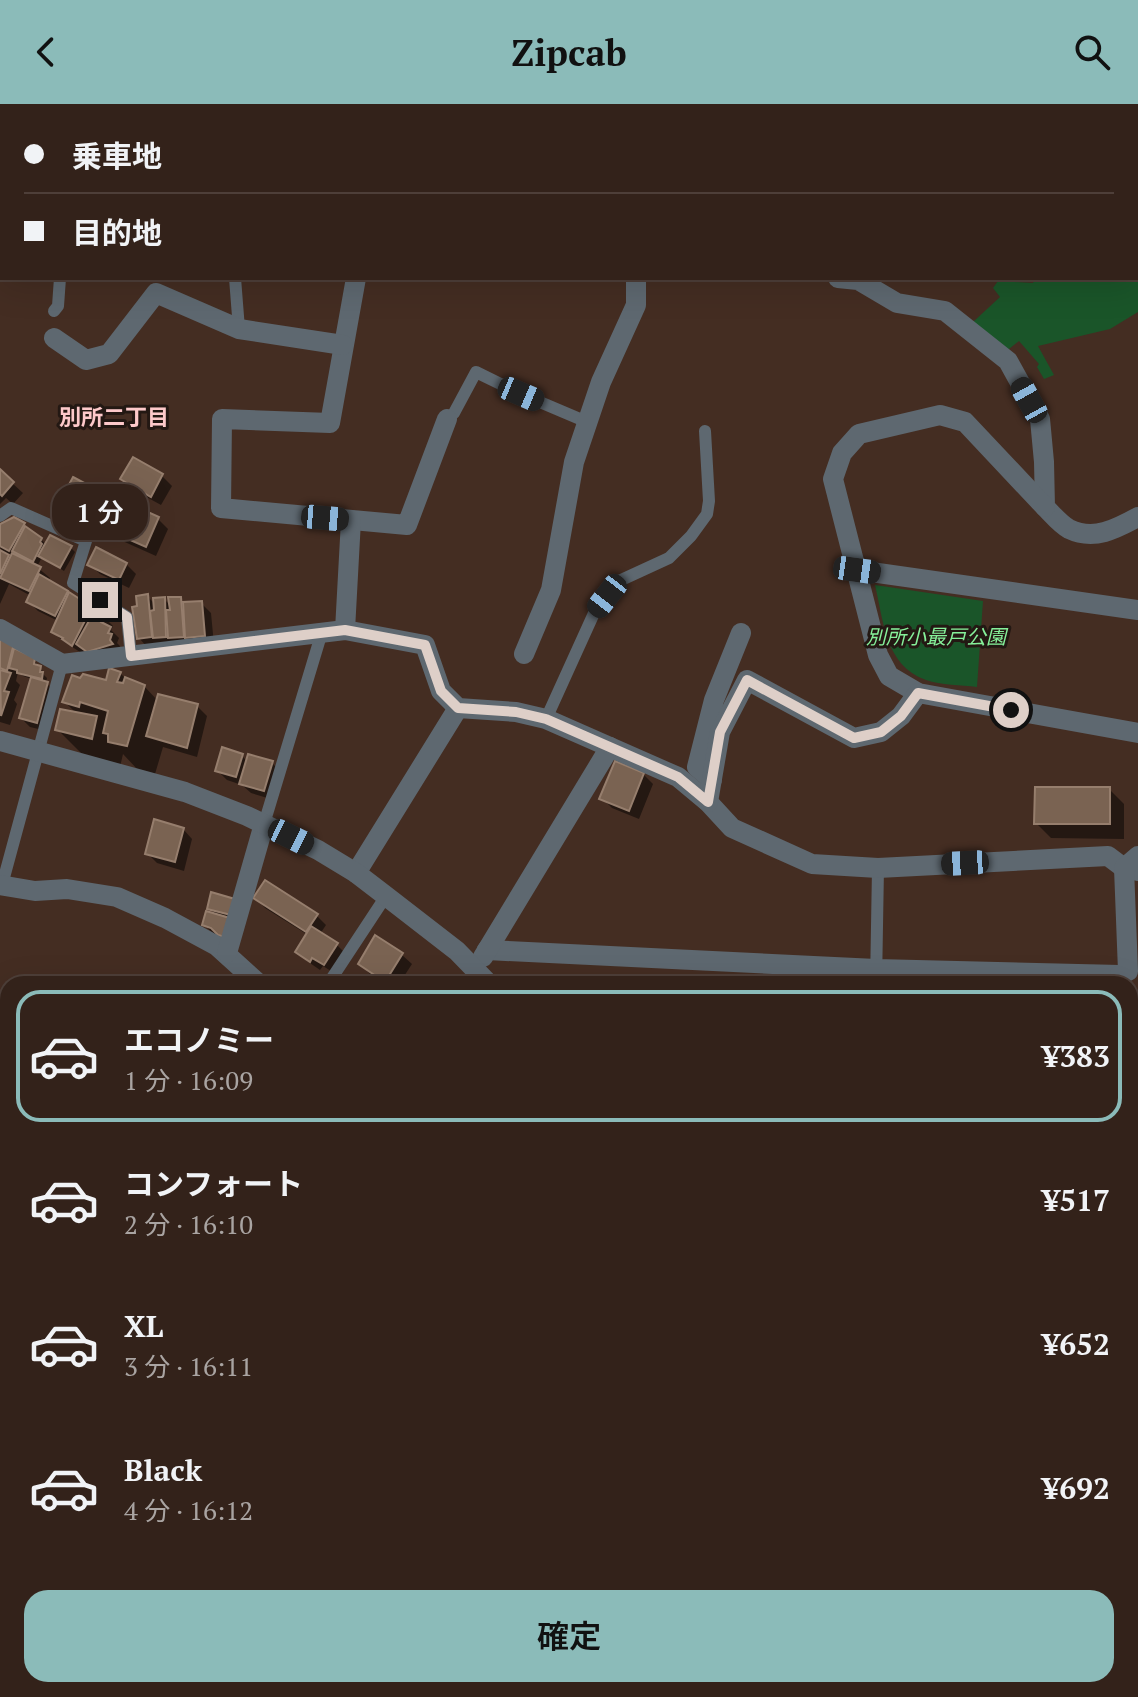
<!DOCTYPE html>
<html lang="ja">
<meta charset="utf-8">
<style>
body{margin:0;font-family:"PT Serif","Noto Sans JP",serif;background:#3e2f27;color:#f1f3f6;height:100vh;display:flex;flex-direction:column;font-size:30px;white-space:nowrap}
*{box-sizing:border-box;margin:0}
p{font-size:26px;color:#a9a4a2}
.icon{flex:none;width:44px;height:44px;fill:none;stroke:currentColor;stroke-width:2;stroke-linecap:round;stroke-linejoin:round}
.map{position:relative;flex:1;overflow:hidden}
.panel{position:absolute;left:0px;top:872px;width:1138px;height:722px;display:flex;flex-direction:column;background:#33221a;border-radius:24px 24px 0 0;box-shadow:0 8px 32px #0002,0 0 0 2px #4e3f39}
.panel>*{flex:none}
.hud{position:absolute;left:0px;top:0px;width:1138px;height:176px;box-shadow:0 8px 32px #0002,0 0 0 2px #4e3f39;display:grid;align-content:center;height:176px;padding:0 24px;background:#33221a}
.end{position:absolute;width:36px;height:36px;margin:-18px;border:10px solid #decfc8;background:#111;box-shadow:0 0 0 4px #111}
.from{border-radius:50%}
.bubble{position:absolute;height:56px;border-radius:24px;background:#33221a;box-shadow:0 8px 32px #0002,0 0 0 2px #4e3f39;font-size:26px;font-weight:600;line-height:56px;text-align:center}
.car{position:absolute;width:24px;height:48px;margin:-24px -12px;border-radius:10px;box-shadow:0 0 6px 2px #0007;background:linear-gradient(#222 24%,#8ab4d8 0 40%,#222 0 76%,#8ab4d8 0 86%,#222 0)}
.hud b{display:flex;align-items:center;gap:28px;height:76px;font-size:30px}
.hud b+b{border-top:2px solid #4e3f39}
.hud i{width:20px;height:20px;background:#f1f3f6}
ul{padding:14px 0 0;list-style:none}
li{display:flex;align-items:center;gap:24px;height:132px;margin:0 16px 12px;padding:0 8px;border:4px solid transparent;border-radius:24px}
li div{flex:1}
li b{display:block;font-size:30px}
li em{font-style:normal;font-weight:600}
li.on{border-color:#8bbbb9}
li>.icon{width:72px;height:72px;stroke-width:1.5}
.cta{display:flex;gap:16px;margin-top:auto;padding:16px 24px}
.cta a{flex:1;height:92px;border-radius:24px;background:#8bbbb9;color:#111;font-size:32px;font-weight:600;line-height:92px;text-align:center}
header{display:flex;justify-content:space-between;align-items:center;height:104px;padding:0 24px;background:#8bbbb9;color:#111;font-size:36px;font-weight:600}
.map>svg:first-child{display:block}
</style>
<header><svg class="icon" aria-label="back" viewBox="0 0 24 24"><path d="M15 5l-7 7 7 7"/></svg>Zipcab<svg class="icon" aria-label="search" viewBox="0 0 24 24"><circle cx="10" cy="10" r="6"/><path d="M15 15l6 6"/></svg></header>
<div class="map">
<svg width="1138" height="1593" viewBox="0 0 1138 1593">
<rect width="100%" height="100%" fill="#442d22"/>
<g fill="#1a5529">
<path d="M1092,0H1138V208L1110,225L1038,242L1054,271L1044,275L1037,263L1039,260L1019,237L1004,249L973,218L1000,193L993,184L998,177L1033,179L1035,174H1136V2H1093Z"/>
<path d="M875,481L983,497L977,583C961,581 941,581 926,576C885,561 884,519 875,481Z"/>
<path d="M8,1013V1095L0,1096V1014Z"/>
</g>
<g fill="#0007">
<path d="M133,356L162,372L172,382L161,401L132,385L123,375Z"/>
<path d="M0,368L23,389L13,400L6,394L0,400Z"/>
<path d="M102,391L112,400L93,435L65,420L55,411Z"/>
<path d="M158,415L168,425L156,452L118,435L108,425Z"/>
<path d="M24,421L47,441L71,444L75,448L64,467L42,453L37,463L50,474L48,478L104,513L113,522L111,526L119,534L117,539L120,542L119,547L88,550L84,546L83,550L63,537L53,528L58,517L38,507L28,497L31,492L9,480L0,500V449L7,451L0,444V422Z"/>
<path d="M90,460H126L136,470L129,484L100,470Z"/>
<path d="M147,492L156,501L164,495L171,502L180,495L186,500L201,499L211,509L214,541L148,544L139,534Z"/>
<path d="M0,536L13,540L34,557L39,561L38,563L44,568V571L47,574L46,579L57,590L47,627L30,623L21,614L32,575L23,572L18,568L16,577L20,581L14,596L17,600L10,621L0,618Z"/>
<path d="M120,569L126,575L144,582L158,597L197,602L207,612L197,653L163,643L155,670L138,666L123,650L120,663L86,654L57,625L77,610L65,598Z"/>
<path d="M242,652L247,657L272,659L282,669L274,696L251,689L242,681L227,676L217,666Z"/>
<path d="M643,670L653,680L639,715L612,704L602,694Z"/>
<path d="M1109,685L1124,700V735L1051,734L1036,719Z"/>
<path d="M183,725L192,735L184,767L157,759L147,749Z"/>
<path d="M256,794L316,811L326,821L320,830L336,840L346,850L334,869L323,862L320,866L307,857L297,847L308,831L265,804Z"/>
<path d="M234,796L230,841L221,832L214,830L204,821L217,812L209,804Z"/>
<path d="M376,834L402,851L412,860L399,880H386L370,870L360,860Z"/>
<path d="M0,947H8V1037L0,1034Z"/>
<path d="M1130,1106L1138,1112V1583L1134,1586L1138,1593H994L989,1586H1130Z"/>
<path d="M2,1515L8,1520V1568L3,1571L0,1568V1516Z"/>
<path d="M16,1586H37L39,1590L47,1593H20Z"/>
<path d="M144,1586H167L155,1593H149Z"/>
<path d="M332,1586H369L373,1593H336Z"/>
<path d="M422,1586H483L487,1593H429Z"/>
<path d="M515,1586H560L564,1593H520Z"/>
<path d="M583,1586H636L640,1593H587Z"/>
<path d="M794,1586H835L839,1593H782Z"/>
</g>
<g fill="#7a6352" stroke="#967e6d" stroke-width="2">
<path d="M133,353L163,370L151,393L120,375Z"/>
<path d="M0,365L14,378L2,392L0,390Z"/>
<path d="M73,373L103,389L83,427L53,411Z"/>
<path d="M119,395L159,413L146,443L105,425Z"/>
<path d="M14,413L25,419L9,447L0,442V420Z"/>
<path d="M25,422L42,434L40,438L42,440L33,458L12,447Z"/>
<path d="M50,431L72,442L60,464L38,452Z"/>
<path d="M96,443L127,459L119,476L87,461Z"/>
<path d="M0,446L9,451L0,470Z"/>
<path d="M12,449L41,463L29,487L0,474Z"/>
<path d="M39,470L68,487L55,512L26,498Z"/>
<path d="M69,488L92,503L72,542L62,535L63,534L51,528Z"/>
<path d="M148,490L152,533L137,535L132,503L137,502L136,492Z"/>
<path d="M165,493L166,533L153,534L150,507L154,506L153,494Z"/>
<path d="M168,493H181L184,533L168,534L166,506H170Z"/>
<path d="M202,497L205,532L185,534L183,498Z"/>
<path d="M95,506L105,511L101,518L111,523L108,529L112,530L110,536L113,540L87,548L76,540Z"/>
<path d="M0,534L14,539L7,567L0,564Z"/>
<path d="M14,544L35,554L34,560L41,562L40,568H43L42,575L17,569V566L9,564Z"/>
<path d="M109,564L121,568L117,578L123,579L125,573L145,581L127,642L108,638V630L103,629L108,607L80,598L79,603L62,598L72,571L80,574L83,570L106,576Z"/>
<path d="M0,566L11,569L4,587L9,588L1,612Z"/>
<path d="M31,573L48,578L37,619L19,614Z"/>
<path d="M158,590L198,600L187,644L146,632Z"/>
<path d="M60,605L97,612L92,635L55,626Z"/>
<path d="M222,643L243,650L236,673L215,667Z"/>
<path d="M248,650L273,657L264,687L239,680Z"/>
<path d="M615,657L644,669L629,707L599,695Z"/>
<path d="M1035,683H1110V720H1034Z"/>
<path d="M154,715L184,724L175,758L145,750Z"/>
<path d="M265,776L318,810L306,828L253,794Z"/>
<path d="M211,788L235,795L231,811L207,805Z"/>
<path d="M206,807L230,814L225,833L218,831L211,824L202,821Z"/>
<path d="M311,822L338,839L324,861L312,854L310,858L295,848Z"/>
<path d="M375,831L403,849L385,878L358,860Z"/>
<path d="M0,945H8V999L4,1008L0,1007Z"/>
<path d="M1130,1103L1138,1108V1552L1130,1556Z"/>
<path d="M3,1512L8,1521V1531L0,1536V1514Z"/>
<path d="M8,1538V1561L0,1566V1542Z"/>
<path d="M13,1586H35L24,1593H18Z"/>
<path d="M43,1586L47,1593H30L41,1586Z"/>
<path d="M103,1586H125L129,1593H90Z"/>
<path d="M251,1586H277L281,1593H249L254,1590Z"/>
<path d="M329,1586H367V1587L355,1593H333Z"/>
<path d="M445,1586H481L485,1593H433Z"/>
<path d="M513,1586H537L525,1593H517Z"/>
<path d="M581,1586H612L600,1593H585Z"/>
<path d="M697,1586H703L707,1593H694L692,1589Z"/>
<path d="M726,1586H765L769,1593H723L721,1589Z"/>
<path d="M790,1586H832L834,1588L826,1593H778Z"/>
<path d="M986,1586H1118L1106,1593H992Z"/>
</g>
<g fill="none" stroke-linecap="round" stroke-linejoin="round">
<g stroke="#5e6870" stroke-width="12">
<path d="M224,2L225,0"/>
<path d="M980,2L981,0"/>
<path d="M235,174L239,225"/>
<path d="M54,207L58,202L60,174"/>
<path d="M447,315L454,309L476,268L521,290L587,318"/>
<path d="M0,412L11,404L86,437L73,479L127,513L131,552"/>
<path d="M546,615L595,507L619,477L669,454L691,432L707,410L709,397L705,327"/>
<path d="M264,720L322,528"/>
<path d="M2,781L62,560"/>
<path d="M328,880L386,792"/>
<path d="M876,880L878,764"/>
<path d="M0,1474L8,1482"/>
<path d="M55,1586L59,1593"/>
</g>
<g stroke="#5e6870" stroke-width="20">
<path d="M263,0L264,2"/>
<path d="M319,0L322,2"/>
<path d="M591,0V2"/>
<path d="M760,0H771"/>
<path d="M40,2V0"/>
<path d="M291,2L299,0"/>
<path d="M615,2L623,0"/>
<path d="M0,100H2"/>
<path d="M356,174L330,319L222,315L221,404L407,421L447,315"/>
<path d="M838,174L858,176L897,199L945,207L1008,257L1040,315L1044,358L1045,403C1052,410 1060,420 1069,425C1094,437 1116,425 1138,413"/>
<path d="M54,234L86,256L109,250L156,189L239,225L343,241"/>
<path d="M1045,403L965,318L940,311L859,330L842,349L833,375L878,551L889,572L918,589L1138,629"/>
<path d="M857,466L1138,506"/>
<path d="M0,525L62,560L345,526L425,541L441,587L458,604L516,608L546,615L678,673L708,698L732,724L812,760L878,764L1108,752L1124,764L1138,767"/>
<path d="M345,526L351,416"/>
<path d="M524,550L551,486L574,358L601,278L636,201V174"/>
<path d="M712,676L697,663L714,596L741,529"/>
<path d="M708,698L720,628L747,576L854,634L881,628L901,612L918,589"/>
<path d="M356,769L458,604"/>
<path d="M0,781L35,787L67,785L117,793L165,814L217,842L259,880"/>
<path d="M487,846L876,865L1120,871"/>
<path d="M227,849L264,720"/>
<path d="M483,853L610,643"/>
<path d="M1121,880L1120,871L1128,867L1124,764L1138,752"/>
<path d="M1130,954L1138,1016"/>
<path d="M0,1109L8,1108"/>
<path d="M0,1497L8,1491"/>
<path d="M387,1586L391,1593"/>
<path d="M174,1593L186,1586"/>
<path d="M665,1593L678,1586"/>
</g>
<g stroke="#5e6870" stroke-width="20">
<path d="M0,637L185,688L247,712L318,746L356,769L386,792L457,847L489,880"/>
<path d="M920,1586L928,1593"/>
</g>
</g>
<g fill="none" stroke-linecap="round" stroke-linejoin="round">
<path stroke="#decfc8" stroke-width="10" d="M100,496L127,513L131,552L345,526L425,541L441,587L458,604L516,608L546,615L678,673L708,698L720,628L747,576L854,634L881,628L901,612L918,589L1011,606"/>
</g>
<g text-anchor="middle" stroke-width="6" stroke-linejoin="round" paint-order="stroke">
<g font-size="20" font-style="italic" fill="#86f09a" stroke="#231813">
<text x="936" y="540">別所小最戸公園</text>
</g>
<g font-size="22" font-weight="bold" fill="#fdc9ca" stroke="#231813">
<text x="114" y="321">別所二丁目</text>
</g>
</g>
</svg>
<i class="end from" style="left:1011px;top:606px"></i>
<i class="end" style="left:100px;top:496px"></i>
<div class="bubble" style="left:52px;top:380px;width:96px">1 分</div>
<i class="car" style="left:521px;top:290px;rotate:113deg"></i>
<i class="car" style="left:1029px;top:296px;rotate:331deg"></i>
<i class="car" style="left:325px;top:414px;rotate:95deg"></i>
<i class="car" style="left:857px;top:466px;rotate:98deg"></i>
<i class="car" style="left:607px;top:492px;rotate:218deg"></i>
<i class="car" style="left:291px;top:733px;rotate:116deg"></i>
<i class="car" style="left:965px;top:759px;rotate:267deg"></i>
<div class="hud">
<b><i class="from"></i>乗車地</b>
<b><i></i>目的地</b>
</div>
<section class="panel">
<ul>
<li class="on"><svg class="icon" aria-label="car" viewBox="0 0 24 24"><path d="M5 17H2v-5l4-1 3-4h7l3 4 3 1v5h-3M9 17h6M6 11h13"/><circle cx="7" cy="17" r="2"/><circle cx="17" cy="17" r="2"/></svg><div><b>エコノミー</b><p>1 分 · 16:09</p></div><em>¥383</em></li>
<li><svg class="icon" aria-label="car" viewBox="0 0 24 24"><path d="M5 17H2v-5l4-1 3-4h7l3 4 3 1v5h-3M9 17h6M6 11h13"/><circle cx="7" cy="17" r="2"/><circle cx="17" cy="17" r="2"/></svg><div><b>コンフォート</b><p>2 分 · 16:10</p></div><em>¥517</em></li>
<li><svg class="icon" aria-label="car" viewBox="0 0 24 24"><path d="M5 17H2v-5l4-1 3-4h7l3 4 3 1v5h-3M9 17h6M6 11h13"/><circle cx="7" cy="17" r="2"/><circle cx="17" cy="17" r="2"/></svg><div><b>XL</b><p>3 分 · 16:11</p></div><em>¥652</em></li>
<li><svg class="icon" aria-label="car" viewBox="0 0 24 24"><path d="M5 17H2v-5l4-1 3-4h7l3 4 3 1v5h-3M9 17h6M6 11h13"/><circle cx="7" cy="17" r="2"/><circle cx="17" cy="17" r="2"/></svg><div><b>Black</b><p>4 分 · 16:12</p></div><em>¥692</em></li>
</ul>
<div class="cta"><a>確定</a></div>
</section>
</div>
